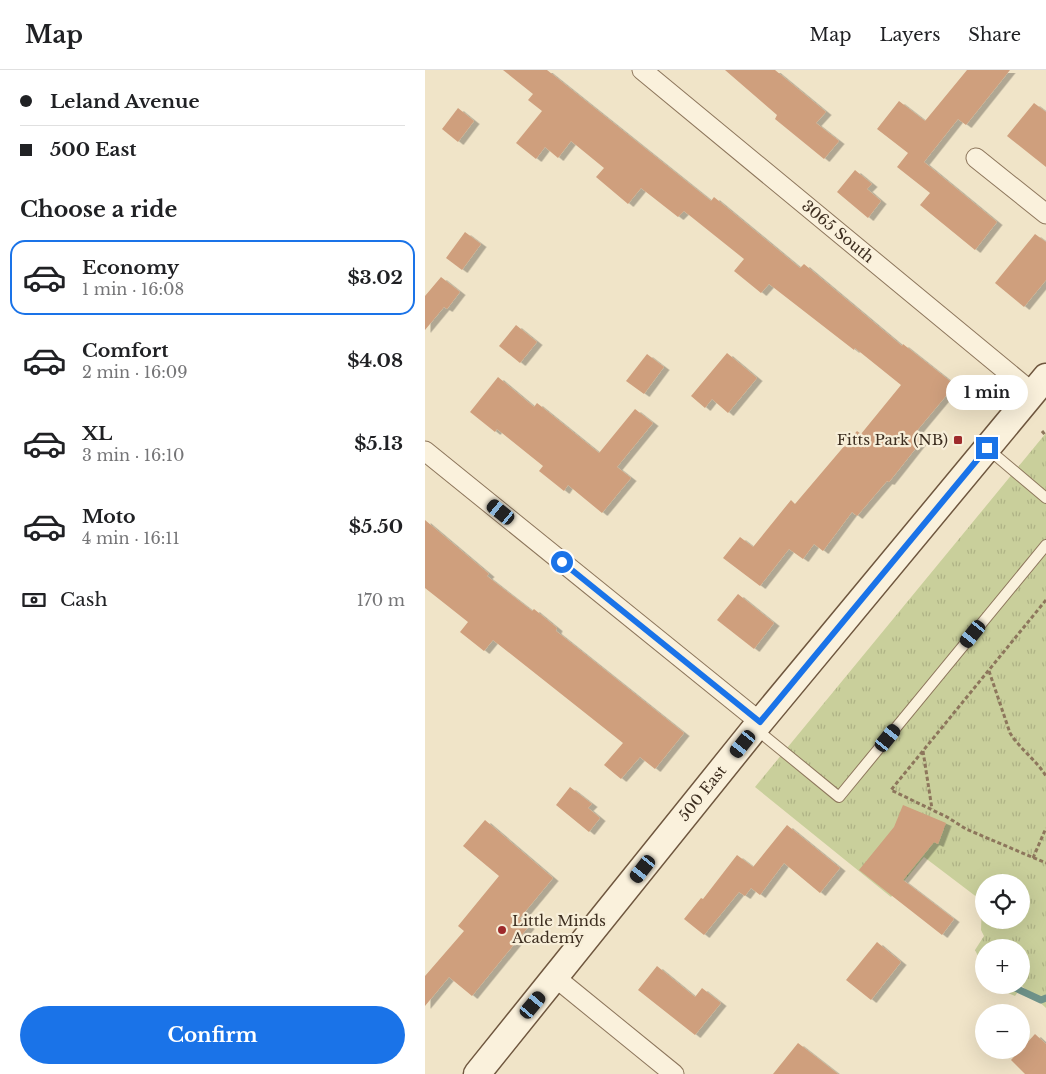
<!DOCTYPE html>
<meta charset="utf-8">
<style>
body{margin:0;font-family:"Libre Baskerville",serif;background:#f6f6f6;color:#202124;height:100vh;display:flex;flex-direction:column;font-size:19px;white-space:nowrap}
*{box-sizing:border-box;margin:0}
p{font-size:16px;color:#757577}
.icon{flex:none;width:28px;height:28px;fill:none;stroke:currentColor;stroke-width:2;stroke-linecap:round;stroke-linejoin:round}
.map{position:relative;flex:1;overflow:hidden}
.details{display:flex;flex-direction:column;background:#fff;width:425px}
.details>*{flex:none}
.guide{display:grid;align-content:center;height:110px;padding:0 20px;background:#fff}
.fabs{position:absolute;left:550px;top:804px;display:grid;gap:10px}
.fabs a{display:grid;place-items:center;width:55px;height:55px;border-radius:50%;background:#fff;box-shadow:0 5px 20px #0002;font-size:25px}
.end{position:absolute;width:22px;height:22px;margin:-11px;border:6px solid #1a73e8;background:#fff;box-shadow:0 0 0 2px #fff}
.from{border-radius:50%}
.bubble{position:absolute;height:35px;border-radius:18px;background:#fff;box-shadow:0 5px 20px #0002;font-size:16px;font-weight:700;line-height:35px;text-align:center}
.car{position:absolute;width:15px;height:30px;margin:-15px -8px;border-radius:6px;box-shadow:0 0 4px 1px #0007;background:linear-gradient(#222 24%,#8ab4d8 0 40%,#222 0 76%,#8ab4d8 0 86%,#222 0)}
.guide b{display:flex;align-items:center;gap:18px;height:48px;font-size:19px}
.guide b+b{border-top:1px solid #e0e0e0}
.guide i{width:12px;height:12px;background:#202124}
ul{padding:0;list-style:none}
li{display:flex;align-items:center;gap:15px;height:75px;margin:0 10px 8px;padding:0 10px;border:2px solid transparent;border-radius:15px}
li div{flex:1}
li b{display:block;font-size:19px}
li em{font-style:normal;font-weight:700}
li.active{border-color:#1a73e8}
li>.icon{width:45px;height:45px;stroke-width:1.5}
h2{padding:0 20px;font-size:22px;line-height:60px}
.pay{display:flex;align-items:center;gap:12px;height:55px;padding:0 20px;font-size:19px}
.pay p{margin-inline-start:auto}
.action{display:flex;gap:10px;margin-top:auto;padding:10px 20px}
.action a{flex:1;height:58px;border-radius:30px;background:#1a73e8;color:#fff;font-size:20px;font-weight:700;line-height:58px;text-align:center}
header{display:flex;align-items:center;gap:30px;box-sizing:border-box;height:70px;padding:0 25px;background:#fff;border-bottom:1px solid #e0e0e0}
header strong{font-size:24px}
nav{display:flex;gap:28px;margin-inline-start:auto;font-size:18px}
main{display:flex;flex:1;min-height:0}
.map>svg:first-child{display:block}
</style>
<header>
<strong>Map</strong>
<nav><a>Map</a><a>Layers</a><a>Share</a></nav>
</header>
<main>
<section class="details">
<div class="guide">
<b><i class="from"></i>Leland Avenue</b>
<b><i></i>500 East</b>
</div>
<h2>Choose a ride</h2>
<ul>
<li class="active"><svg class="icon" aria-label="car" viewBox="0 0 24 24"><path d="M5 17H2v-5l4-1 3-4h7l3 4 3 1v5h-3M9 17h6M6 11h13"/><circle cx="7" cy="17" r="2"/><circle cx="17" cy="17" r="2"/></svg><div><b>Economy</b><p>1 min · 16:08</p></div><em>$3.02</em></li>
<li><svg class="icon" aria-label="car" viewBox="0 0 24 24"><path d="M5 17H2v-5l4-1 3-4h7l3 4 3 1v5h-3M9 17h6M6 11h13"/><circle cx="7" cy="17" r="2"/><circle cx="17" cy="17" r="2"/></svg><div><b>Comfort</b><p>2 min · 16:09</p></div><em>$4.08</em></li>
<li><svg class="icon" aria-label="car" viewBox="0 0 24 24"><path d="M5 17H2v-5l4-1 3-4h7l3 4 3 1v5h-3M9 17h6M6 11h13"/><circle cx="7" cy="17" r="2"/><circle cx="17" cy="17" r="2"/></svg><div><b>XL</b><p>3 min · 16:10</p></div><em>$5.13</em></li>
<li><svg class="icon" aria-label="car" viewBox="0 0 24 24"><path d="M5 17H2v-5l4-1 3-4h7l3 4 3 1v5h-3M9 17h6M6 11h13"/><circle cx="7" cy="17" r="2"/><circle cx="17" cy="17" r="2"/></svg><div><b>Moto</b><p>4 min · 16:11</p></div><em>$5.50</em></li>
</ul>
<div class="pay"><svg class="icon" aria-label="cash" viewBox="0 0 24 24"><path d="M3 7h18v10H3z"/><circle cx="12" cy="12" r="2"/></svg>Cash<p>170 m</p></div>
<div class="action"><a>Confirm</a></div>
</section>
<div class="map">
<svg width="621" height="1004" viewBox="0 0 621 1004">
<defs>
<pattern id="park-tufts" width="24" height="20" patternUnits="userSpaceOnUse" patternTransform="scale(1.25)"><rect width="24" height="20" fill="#c9cf9b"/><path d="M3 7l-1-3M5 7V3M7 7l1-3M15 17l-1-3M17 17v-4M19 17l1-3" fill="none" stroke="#aeb285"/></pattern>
<filter id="shadow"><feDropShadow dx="5.5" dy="3" stdDeviation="0" flood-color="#0004"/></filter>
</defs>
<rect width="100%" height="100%" fill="#f0e4c8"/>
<path fill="url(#park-tufts)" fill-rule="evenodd" d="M621,363V938L597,916L590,926L567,916V915H596V878H559V898L550,880L559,866L556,860L557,831L499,787L466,827L330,717ZM559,812H596V850H559Z"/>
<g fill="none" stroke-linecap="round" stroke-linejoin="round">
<path stroke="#6f938a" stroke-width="7" d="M584,915L616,930L621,928"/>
</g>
<g fill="#cf9f7d" filter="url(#shadow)">
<path d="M78,0H122L286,131L289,127L375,198L379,194L477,276L478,274L530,315L490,363L498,369L476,397L464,412L462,411L432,446L427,442L398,481L389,474L378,489L364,479L335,516L298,488L315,467L328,477L366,430L370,434L432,361L436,364L476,315L430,278L429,280L344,214L336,223L309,201L319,189L259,141L253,147L216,118L203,134L171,107L179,98L146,71L133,88L120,77L111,89L91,73L117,41L103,30L108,24Z"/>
<path d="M300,0H350L401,42L391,53L414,71L399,89L350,49L352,45Z"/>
<path d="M542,0H585L541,55L533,49L499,92L572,152L550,180L495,135L505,123L472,97L483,83L452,59L474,31L500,51Z"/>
<path d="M609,33L621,42V97L582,66Z"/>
<path d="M33,38L49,51L33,72L17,59Z"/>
<path d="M430,100L447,114L442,119L456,131L443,148L412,122Z"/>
<path d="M40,162L56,174L37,200L21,188Z"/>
<path d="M610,164L621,172V210L599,237L570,213Z"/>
<path d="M16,207L35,222L22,239L19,237L0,260V226Z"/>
<path d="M91,255L112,272L95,293L74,276Z"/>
<path d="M302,283L332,308L303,343L287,329L280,338L266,326Z"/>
<path d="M222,284L239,297L219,324L201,311Z"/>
<path d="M73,307L109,337L112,333L174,383L210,339L228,353L192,397L206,408L177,443L143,415L139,421L114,401L118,396L72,359L70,362L45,342Z"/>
<path d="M0,450L64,504L62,506L107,541L109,539L132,558L131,561L259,663L230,699L215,687L196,709L179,695L198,673L68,570L59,581L35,562L43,552L0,518Z"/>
<path d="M313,524L349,553L329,579L292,550Z"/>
<path d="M145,717L167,734L163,738L175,748L164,762L131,735Z"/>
<path d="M478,735L521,753L513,774L509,772L478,810L529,849L517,865L434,800L469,757Z"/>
<path d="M60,750L128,808L94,849L104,856L47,926L24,907L0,936V906L39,861L33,856L74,806L38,776Z"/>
<path d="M362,755L415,798L395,823L359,793L335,825L326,818L320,826L314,822L279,865L259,849L276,828L278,829L312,785L328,797Z"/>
<path d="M452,872L476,892L446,930L421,910Z"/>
<path d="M232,896L270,927L277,918L296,933L270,965L213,920Z"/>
<path d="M610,964L621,974V1004H600L586,990Z"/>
<path d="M373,973L413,1004H348Z"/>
</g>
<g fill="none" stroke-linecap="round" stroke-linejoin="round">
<g stroke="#8d765c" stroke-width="12">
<g id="lane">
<path d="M563,379L621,428"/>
<path d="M331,659L414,727L621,475"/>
</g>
</g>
<g stroke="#8d765c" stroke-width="21">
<g id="street">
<path id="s1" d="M217,0L608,323"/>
<path d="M551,88L621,144"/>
<path d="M0,381L335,652"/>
<path d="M131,908L249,1004"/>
</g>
</g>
<g stroke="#6f573f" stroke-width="29">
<g id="secondary">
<path id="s2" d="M52,1004L335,652L621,307"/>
</g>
</g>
<g stroke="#8d765c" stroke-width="3" stroke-dasharray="4 2.5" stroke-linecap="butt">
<path d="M617,361L621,366"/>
<path d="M621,530L466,720L522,747L541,759L621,793"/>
<path d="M564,601L585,663C595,679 611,690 621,706"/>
<path d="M498,681L507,739"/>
<path d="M608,788L621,758"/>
</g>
<use href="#lane" stroke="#faf1dc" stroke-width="10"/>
<use href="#street" stroke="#faf1dc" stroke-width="19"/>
<use href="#secondary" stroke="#faf1dc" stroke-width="26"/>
</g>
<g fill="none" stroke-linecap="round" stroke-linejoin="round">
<path stroke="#1a73e8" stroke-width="6" d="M137,492L335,652L562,378"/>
</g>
<g fill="#9e2a2b" stroke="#f7eed8" stroke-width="2">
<rect x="528" y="365" width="10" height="10" rx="2.5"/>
<circle cx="77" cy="860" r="5"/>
</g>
<g text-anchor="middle" stroke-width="4.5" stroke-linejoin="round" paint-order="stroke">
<g font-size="15" fill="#3d2e20" stroke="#f7eed8">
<text dy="5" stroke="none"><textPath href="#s1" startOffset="254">3065 South</textPath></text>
<text dy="5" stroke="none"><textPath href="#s2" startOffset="360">500 East</textPath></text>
</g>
<g font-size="15" fill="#3d2e20" stroke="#f7eed8" text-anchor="end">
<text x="523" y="375">Fitts Park (NB)</text>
<text x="87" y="856" text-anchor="start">Little Minds<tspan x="87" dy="17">Academy</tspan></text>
</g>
</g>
</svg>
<div class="fabs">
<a><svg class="icon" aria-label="locate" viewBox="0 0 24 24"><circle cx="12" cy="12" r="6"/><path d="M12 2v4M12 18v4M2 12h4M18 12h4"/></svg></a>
<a>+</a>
<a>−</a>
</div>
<i class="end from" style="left:137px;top:492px"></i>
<i class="end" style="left:562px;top:378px"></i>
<div class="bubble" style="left:521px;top:305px;width:82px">1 min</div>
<i class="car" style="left:76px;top:442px;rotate:309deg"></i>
<i class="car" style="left:548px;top:564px;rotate:219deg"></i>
<i class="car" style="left:463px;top:668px;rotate:39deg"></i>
<i class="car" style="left:318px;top:674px;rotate:219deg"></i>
<i class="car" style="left:218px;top:799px;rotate:218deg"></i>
<i class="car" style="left:108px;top:935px;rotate:40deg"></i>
</div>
</main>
